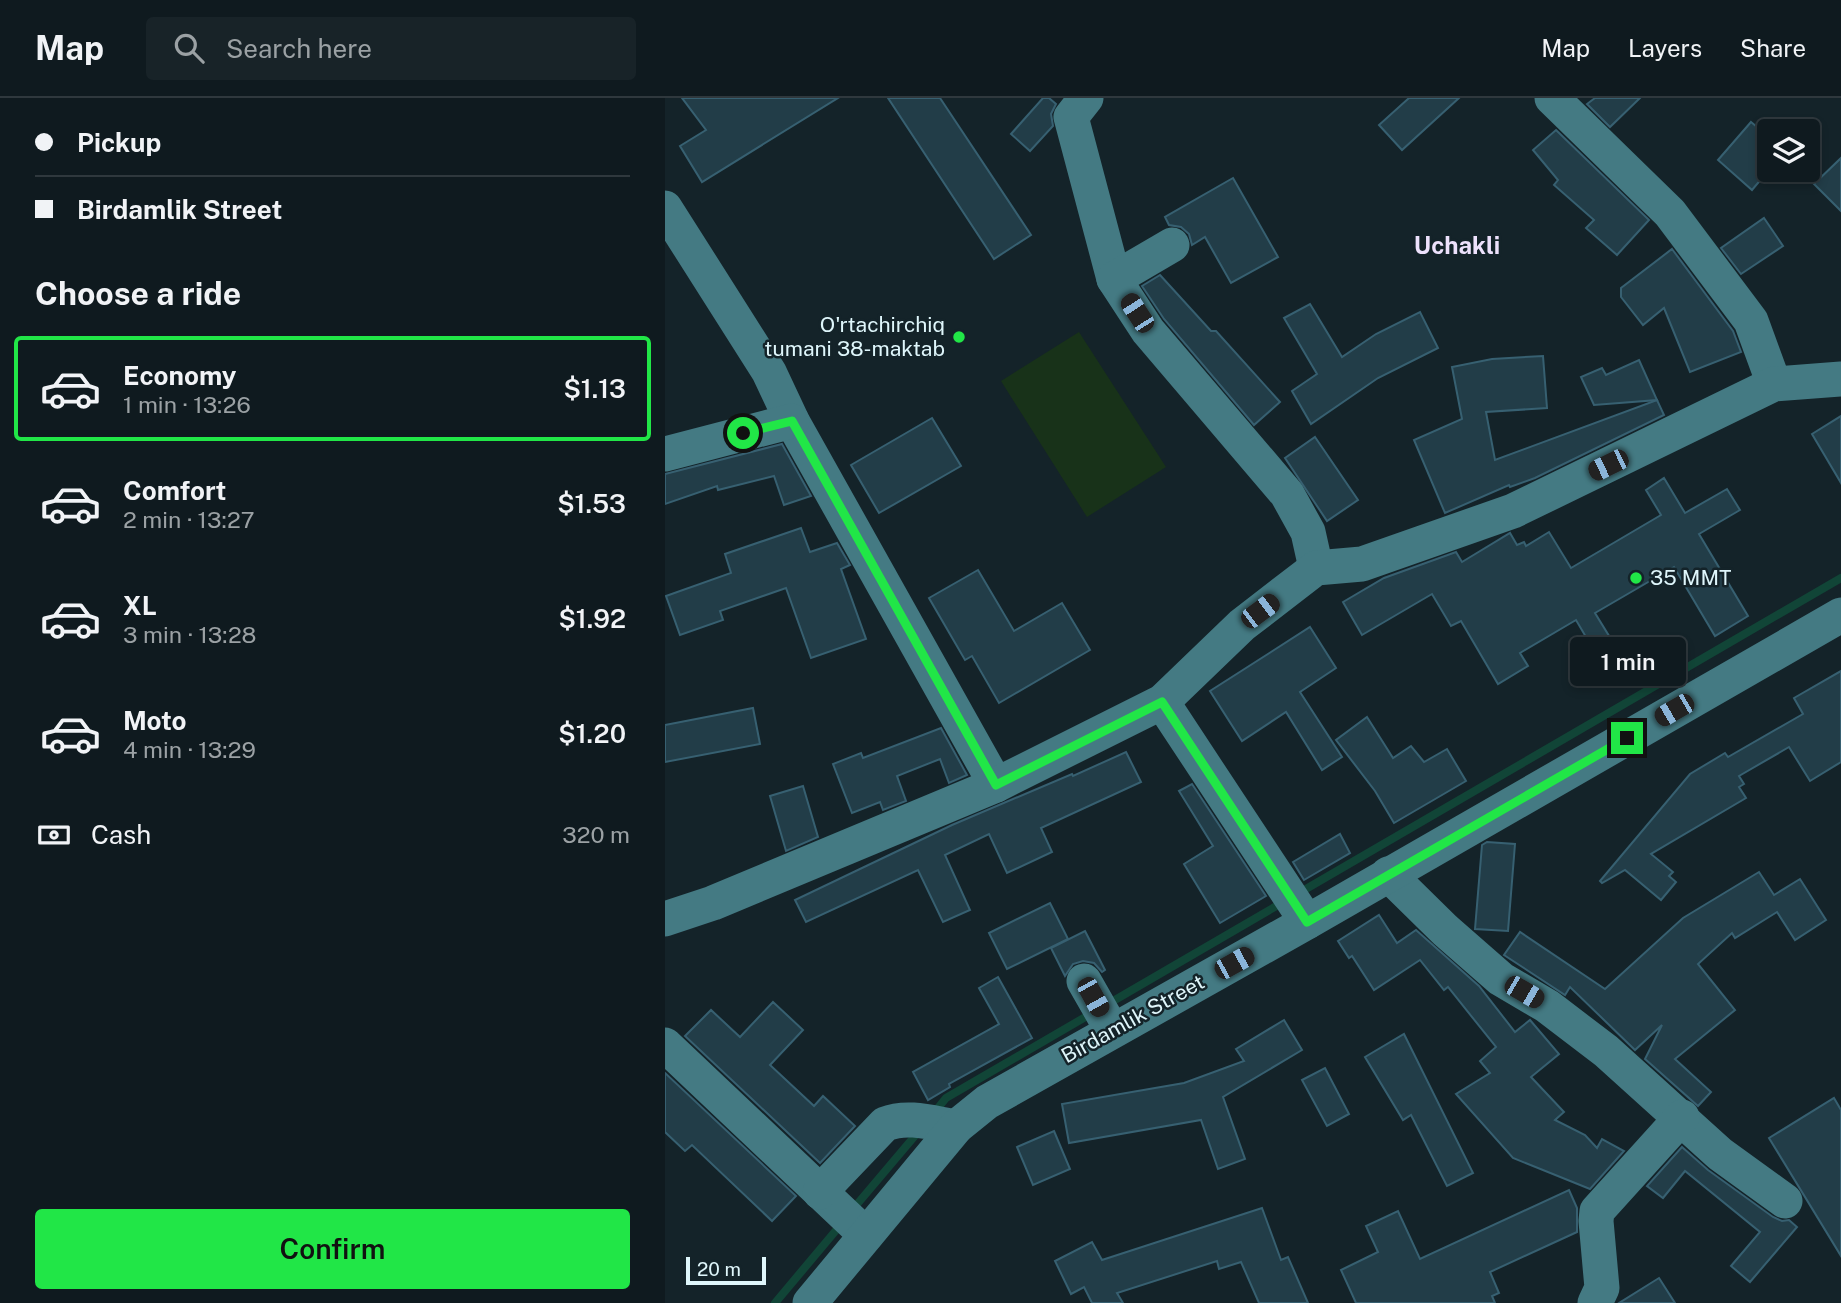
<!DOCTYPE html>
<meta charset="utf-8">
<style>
body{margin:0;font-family:"Public Sans",sans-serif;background:#182328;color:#f1f3f6;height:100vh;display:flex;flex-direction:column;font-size:26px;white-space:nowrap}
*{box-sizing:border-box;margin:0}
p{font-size:23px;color:#9ba1a4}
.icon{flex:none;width:38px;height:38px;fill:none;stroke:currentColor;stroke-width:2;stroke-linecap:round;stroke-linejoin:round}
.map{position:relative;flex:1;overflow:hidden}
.panel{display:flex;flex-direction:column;background:#0f1a1f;width:665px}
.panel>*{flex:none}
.guide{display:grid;align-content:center;height:154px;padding:0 35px;background:#0f1a1f}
.fabs{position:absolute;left:1092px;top:21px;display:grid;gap:14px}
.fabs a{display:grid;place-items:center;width:63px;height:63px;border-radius:7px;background:#0f1a1f;box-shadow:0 4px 10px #0003,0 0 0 2px #2f383d;font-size:35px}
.scale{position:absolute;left:21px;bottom:18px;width:80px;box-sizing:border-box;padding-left:7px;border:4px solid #dff6fb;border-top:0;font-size:19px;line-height:24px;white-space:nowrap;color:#dff6fb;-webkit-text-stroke:5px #142329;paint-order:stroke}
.end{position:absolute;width:32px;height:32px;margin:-16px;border:9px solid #21e647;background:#111;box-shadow:0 0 0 4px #111}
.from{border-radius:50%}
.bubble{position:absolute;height:49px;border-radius:7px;background:#0f1a1f;box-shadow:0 4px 10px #0003,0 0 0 2px #2f383d;font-size:23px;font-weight:600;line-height:49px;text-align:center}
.car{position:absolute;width:21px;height:42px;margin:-21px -10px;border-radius:9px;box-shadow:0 0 5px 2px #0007;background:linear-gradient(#222 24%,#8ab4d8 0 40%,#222 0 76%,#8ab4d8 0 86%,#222 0)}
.guide b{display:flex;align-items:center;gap:24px;height:66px;font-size:26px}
.guide b+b{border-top:2px solid #2f383d}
.guide i{width:18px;height:18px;background:#f1f3f6}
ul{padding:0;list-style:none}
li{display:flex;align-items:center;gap:21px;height:105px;margin:0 14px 10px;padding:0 21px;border:4px solid transparent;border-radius:7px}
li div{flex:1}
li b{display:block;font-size:26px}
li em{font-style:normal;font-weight:600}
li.current{border-color:#21e647}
li>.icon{width:63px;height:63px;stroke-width:1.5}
h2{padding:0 35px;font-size:32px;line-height:84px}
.pay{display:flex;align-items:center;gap:18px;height:77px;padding:0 35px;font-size:26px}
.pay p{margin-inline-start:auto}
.action{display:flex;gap:14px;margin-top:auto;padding:14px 35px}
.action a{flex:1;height:80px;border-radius:7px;background:#21e647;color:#111;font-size:28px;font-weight:600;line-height:80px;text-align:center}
header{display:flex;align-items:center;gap:42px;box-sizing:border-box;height:98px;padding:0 35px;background:#0f1a1f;border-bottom:2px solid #2f383d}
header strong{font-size:33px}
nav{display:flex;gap:38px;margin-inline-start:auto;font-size:24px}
.search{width:490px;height:63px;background:#182328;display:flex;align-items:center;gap:18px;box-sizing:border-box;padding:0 24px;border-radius:7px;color:#9ba1a4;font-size:26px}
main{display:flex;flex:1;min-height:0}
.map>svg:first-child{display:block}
</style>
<header>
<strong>Map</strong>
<div class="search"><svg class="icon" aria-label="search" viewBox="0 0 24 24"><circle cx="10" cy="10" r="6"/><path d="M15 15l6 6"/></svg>Search here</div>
<nav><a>Map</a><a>Layers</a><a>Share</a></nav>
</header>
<main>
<section class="panel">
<div class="guide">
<b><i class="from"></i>Pickup</b>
<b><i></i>Birdamlik Street</b>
</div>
<h2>Choose a ride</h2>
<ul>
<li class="current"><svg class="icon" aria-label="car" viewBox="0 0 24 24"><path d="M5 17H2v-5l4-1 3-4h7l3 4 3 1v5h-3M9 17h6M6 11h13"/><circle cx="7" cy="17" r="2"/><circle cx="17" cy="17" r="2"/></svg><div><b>Economy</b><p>1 min · 13:26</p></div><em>$1.13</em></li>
<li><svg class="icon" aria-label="car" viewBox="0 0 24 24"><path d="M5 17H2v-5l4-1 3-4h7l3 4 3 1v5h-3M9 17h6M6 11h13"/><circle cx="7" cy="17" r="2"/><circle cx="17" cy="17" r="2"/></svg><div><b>Comfort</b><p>2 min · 13:27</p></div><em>$1.53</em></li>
<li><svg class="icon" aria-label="car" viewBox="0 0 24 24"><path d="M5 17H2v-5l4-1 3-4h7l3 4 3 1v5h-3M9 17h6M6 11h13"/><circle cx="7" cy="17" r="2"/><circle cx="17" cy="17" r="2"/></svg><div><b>XL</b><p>3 min · 13:28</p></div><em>$1.92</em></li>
<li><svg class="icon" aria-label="car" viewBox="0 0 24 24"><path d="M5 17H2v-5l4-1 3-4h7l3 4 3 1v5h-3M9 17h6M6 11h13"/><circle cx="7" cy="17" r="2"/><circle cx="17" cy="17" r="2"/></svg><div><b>Moto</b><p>4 min · 13:29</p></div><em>$1.20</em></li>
</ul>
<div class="pay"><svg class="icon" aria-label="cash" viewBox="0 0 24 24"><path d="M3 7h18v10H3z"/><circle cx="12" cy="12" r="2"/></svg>Cash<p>320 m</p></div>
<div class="action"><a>Confirm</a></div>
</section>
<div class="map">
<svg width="1176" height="1205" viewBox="0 0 1176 1205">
<rect width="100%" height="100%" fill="#142329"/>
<path fill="#183219" d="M414,234L501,369L422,419L336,283Z"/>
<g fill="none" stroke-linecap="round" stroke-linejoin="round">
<g stroke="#114537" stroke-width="8">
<path d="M634,795L1176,480"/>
<path d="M443,906L620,803"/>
<path d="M269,1015L281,1000L429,914"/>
<path d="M188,1111L254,1033"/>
<path d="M110,1205L178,1124"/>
</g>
</g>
<g fill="#223d48" stroke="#376071" stroke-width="2">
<path d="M17,0H173L37,84L15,48L41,32Z"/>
<path d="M223,0H275L366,137L329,161Z"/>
<path d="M378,0H384L391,6L386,16L388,28L365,53L346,36Z"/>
<path d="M744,0H794L737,52L714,27Z"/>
<path d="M930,0H975L945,29L922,6Z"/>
<path d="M1086,24L1104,39V72L1087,92L1053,62Z"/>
<path d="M891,32L984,122L952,157L921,130L929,122L889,87L893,82L868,52Z"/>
<path d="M1176,60V113L1149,86Z"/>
<path d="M568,80L613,159L566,185L540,139L527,147L524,136L516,129L504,127L500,119Z"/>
<path d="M1099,120L1118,148L1076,176L1056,150Z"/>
<path d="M1007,151L1068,233L1076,254L1025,274L999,210L978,227L956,199V190Z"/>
<path d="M495,177L546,233H551L615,304L589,327L499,221L477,188Z"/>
<path d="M645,206L677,259L711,236L755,214L773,250L713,280L646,326L627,293L652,276L619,220Z"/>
<path d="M878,258L882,310L821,314L830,362L992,302L999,317L870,380L845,389L844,387L780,415L749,342L797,321L787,269L827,261Z"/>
<path d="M974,262L992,302L929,307L916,279L937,270L941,277Z"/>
<path d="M1176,318V385L1147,336Z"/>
<path d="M267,320L296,368L214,415L186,367Z"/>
<path d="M650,339L693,402L662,423L620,360Z"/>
<path d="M117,346L146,398L119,407L109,378L53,392L52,388L0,406V376Z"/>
<path d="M999,380L1020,415L1062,391L1075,412L1034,436L1083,518L1050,538L1009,469L930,515L965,572L947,583L911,522L855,555L863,568L833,586L796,523L786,528L767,496L697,537L678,504L719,480L791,454L797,464L845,435L852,447L859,444L861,448L884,434L906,470L996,417L981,392Z"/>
<path d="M136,430L145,454L172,445L185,467L176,471L201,541L146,560L121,490L55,513L58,522L15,537L1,498L66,475L60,456Z"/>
<path d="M313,472L349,533L397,505L425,552L334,605L307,558L300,562L264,500Z"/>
<path d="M645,529L671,570L635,594L677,659L657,672L621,614L577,643L545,593Z"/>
<path d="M1176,573V664L1145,683L1124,649L1074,678L1079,686L1074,689L1081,700L986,756L1008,774L1004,778L1011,784L996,802L960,772L937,785L935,783L1025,676L1060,655L1063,659L1138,616L1129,600Z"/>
<path d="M88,610L95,646L0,664V627Z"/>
<path d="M702,619L728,660L746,648L759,664L782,651L801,683L729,725L710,693L671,642Z"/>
<path d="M276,630L302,677L284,685L275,661L232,678L241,703L218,712L215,704L187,715L168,666L196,655L198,660Z"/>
<path d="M461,654L476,684L376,730L387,754L342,775L324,736L280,757L305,812L278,824L253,772L141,824L130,802L287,727L407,676L408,678Z"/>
<path d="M527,686L601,798L555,825L519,766L548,748L514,693Z"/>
<path d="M138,688L153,739L121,753L105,698Z"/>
<path d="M675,736L685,755L639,782L628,764Z"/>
<path d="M822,744L850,746L843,833L810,831L817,747Z"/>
<path d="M1094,774L1109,797L1135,781L1161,822L1130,842L1112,814L1070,840L1067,835L1033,866L1070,912L1010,961L1046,994L1033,1008L980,961L997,927L970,952L905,889L900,897L839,857L855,834L940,891L1018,820Z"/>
<path d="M385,805L403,841L342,871L324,835Z"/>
<path d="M714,817L732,845L751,832L814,888L850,934L865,922L894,956L866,979L899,1014L890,1022L920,1037L932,1050L937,1041L959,1053L925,1091L848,1060L791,996L825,975L815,963L831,949L783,889L779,892L755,862L709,892L687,858L684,860L673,843Z"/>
<path d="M420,833L440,872L437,874L429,865L418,863L408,866L400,878L386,850Z"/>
<path d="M333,879L367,940L284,986L285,989L263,1002L248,974L334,926L314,890Z"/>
<path d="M108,904L138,932L105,967L149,1008L158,998L190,1028L155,1065L20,938L46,912L75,939Z"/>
<path d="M619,922L637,952L558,999L580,1061L553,1071L536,1022L404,1045L397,1006L519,985L579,963L571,951Z"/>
<path d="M739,936L808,1075L782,1088L746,1017L738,1022L700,959Z"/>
<path d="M660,970L684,1016L662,1028L637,982Z"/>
<path d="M0,975L131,1098L107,1123L27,1047L20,1053L0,1034Z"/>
<path d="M1169,1000L1176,1012V1158L1104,1040Z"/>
<path d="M389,1033L405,1071L368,1087L352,1049Z"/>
<path d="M1017,1049L1043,1072L1108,1119L1117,1123L1124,1122L1132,1129L1085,1184L1066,1168L1095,1134L1020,1073L998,1100L982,1088Z"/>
<path d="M904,1092L912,1110V1134L825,1174L834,1195L827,1198L830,1205H691L676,1172L713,1154L701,1128L733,1113L755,1161Z"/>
<path d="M597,1110L616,1162L623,1159L643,1205H594L576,1164L554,1171L552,1163L452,1195L458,1205H427L419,1189L406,1196L390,1163L427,1144L437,1162Z"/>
<path d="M994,1180L1010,1205H954Z"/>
</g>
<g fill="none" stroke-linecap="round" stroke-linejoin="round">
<g stroke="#447a83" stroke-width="35">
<path d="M421,0L406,19L449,181L483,233L622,396L643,434L651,470"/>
<path d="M887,0L1005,115L1086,223L1109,286"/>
<path d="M0,110L104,274L127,323L331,687"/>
<path d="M449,181L507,147"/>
<path d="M0,356L127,323"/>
<path d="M497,604L642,824"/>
<path d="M723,776L780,832L836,881L882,908L941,953L1055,1056L1120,1103"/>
<path d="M0,821L48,805L331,687L497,604L577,527L651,470L697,466L848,413L1109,286L1176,281"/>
<path d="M419,883L447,932"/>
<path d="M0,947L201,1137"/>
<path d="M155,1094L220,1026C243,1017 267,1025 291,1029"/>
<path d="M145,1205L291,1029L322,1004L642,824L1176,517"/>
<path d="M930,1205L937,1190L931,1123L932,1113L1017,1019"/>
</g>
</g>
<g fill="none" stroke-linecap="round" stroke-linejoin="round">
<path stroke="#21e647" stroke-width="9" d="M78,335L127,323L331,687L497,604L642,824L962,640"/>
</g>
<g fill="#21e647" stroke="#142329" stroke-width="2.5">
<circle cx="294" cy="239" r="7"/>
<circle cx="971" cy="480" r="7"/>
</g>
<g text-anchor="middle" stroke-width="5" stroke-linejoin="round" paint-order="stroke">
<g font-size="21" fill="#dff6fb" stroke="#142329" text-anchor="end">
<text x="280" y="234">O'rtachirchiq<tspan x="280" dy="24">tumani 38-maktab</tspan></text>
<text x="985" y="487" text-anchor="start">35 MMT</text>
</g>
<g font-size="21" fill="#dff6fb" stroke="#142329">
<text transform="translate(468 921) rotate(-29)" y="7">Birdamlik Street</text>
</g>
<g font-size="24" font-weight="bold" fill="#ede1fc" stroke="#142329">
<text x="792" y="156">Uchakli</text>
</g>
</g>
</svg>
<div class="fabs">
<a><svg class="icon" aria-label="layers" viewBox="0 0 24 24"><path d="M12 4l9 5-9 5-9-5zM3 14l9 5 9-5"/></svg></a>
</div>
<div class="scale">20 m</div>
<i class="end from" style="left:78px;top:335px"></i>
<i class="end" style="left:962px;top:640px"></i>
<div class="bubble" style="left:905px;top:539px;width:116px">1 min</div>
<i class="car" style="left:472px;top:215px;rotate:327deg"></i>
<i class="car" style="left:943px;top:367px;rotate:244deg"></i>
<i class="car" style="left:595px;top:513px;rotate:53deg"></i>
<i class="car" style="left:1009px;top:612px;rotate:240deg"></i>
<i class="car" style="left:569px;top:865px;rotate:61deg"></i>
<i class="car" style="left:859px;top:894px;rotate:120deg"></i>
<i class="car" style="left:428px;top:899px;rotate:151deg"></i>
</div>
</main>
